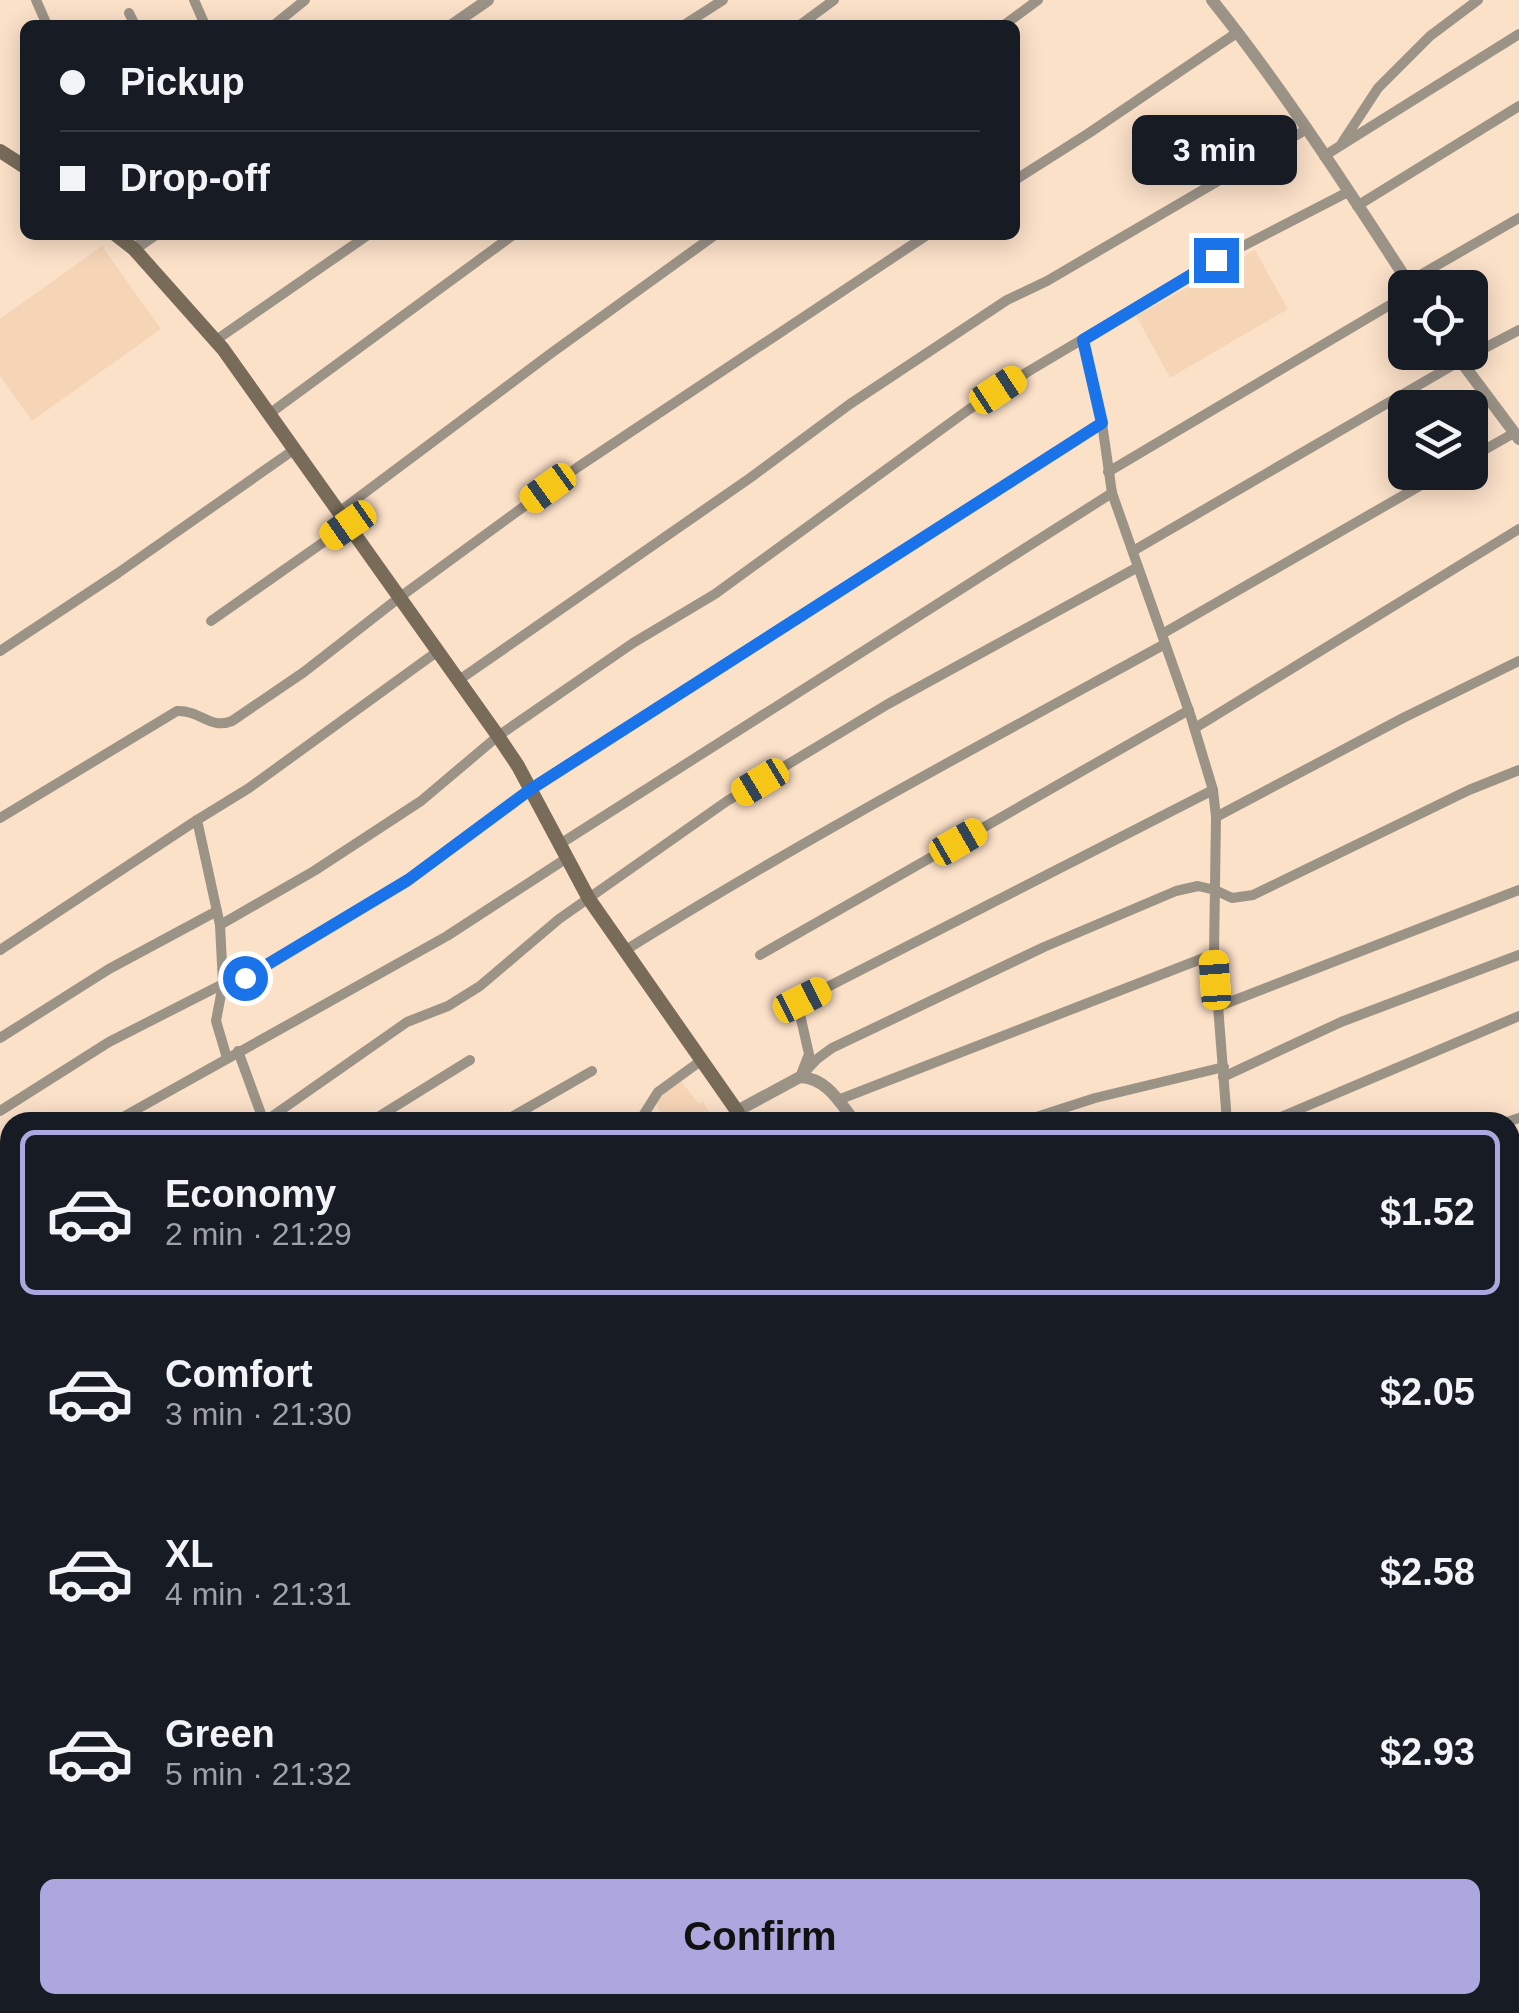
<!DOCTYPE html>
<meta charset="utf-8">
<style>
body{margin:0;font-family:Helvetica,sans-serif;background:#242831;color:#f1f3f6;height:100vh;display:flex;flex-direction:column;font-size:38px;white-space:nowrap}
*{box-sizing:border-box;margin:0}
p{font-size:32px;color:#9ea1a6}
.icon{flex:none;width:55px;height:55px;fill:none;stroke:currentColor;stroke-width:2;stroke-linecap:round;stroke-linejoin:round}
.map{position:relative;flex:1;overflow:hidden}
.sheet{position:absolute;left:0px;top:1112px;width:1520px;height:902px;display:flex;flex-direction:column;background:#171b24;border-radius:30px 30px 0 0;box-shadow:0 5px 25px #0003}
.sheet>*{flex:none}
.hud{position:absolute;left:20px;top:20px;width:1000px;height:220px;border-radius:15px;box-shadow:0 5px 25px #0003;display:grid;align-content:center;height:220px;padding:0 40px;background:#171b24}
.tools{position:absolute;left:1388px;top:270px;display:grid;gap:20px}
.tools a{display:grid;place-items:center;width:100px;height:100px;border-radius:15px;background:#171b24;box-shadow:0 5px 25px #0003;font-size:50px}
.end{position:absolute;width:45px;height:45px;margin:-22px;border:12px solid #1a73e8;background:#fff;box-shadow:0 0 0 5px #fff}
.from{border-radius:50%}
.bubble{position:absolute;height:70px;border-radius:15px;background:#171b24;box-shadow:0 5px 25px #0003;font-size:32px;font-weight:700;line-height:70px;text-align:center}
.car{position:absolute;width:30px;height:60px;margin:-30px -15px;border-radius:12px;box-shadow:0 0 8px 2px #0007;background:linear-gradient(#f5c518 24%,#345 0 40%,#f5c518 0 76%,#345 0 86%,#f5c518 0)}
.hud b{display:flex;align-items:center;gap:35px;height:95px;font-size:38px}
.hud b+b{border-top:2px solid #363941}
.hud i{width:25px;height:25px;background:#f1f3f6}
ul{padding:18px 0 0;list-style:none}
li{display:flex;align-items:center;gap:30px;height:165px;margin:0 20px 15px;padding:0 20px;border:5px solid transparent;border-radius:15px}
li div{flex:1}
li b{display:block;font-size:38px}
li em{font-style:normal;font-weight:700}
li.active{border-color:#ada7df}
li>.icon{width:90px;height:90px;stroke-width:1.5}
.button{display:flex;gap:20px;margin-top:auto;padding:20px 40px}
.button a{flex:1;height:115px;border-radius:15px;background:#ada7df;color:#111;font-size:40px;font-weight:700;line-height:115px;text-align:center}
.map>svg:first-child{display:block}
</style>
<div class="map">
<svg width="1519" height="2013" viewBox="0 0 1519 2013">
<rect width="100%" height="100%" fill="#fce1c9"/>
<g fill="#f6d5b7">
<path d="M102,246L161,329L32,421L0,376V319Z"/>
<path d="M1255,250L1288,309L1170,378L1136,316Z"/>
<path d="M680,1080L699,1104L703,1102L715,1122H663L656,1101Z"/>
</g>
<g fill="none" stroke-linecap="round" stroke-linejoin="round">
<g stroke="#9c9387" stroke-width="10">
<path d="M36,0L47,25"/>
<path d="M194,0L205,25"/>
<path d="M129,13L135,25"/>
<path d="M274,25L305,0"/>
<path d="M684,25L723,0"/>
<path d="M800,25L834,0"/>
<path d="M1004,25L1038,0"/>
<path d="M1342,143L1378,88L1430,36L1478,0"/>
<path d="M1324,156L1519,34"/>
<path d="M1015,180L1089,133L1238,32"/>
<path d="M1357,206L1519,106"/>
<path d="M1408,282L1519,218"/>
<path d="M216,340L368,235"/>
<path d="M1083,340L1102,423L1112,493L1191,717L1213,790L1216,817L1214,954L1227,1122"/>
<path d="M269,414L513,235"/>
<path d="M1470,458L1514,433"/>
<path d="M1108,472L1405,296"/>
<path d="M339,512L550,354L715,235"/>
<path d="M1133,551L1460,361L1519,330"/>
<path d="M211,621L348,525"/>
<path d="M1162,634L1444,472"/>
<path d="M0,651L118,573L295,449"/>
<path d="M459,680L750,478L850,404L1007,300L1047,281L1307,129"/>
<path d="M1195,728L1519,529"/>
<path d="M1216,817L1405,717L1519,661"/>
<path d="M0,818L177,711C201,710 210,730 232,721L304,672L400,597L578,467L927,235"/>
<path d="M560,844L1112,493"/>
<path d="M220,925L314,871L421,801L498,736L633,643L715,594L968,410L1029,371L1216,260L1348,192"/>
<path d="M0,950L197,820"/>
<path d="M624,951C800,841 984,743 1165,644"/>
<path d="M760,955L1189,710"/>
<path d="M245,978L408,880L531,789L1102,423"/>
<path d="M1217,1007L1519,890"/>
<path d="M0,1038L109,969L217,911"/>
<path d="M238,1051L264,1122"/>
<path d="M227,1058L216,1021L223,984L220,925L197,820L249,788L438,651"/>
<path d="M802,1072L809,1054L798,1006L802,1000L1213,790"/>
<path d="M800,1077L817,1059L832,1048L1044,947L1176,891L1198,886L1215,890L1232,898L1253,895L1469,790L1519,770"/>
<path d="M1223,1077L1341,1022L1519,955"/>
<path d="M838,1100L1214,954"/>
<path d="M0,1111L109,1042L223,984"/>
<path d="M114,1122L447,936L567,858"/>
<path d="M264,1122L407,1022L448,1006L480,986L559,919L727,801L888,704L1138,567"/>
<path d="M370,1122L470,1060"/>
<path d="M503,1122L592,1071"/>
<path d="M639,1122L658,1092L702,1060"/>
<path d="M1021,1122L1095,1098L1224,1067"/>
<path d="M1269,1122L1519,1016"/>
<path d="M1507,1122L1519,1118"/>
<path d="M0,1187L10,1182"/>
<path d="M1510,1224L1519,1220"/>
<path d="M0,1264L10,1258"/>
<path d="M1510,1292L1519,1288"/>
<path d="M0,1310L10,1323"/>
<path d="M0,1346L10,1341"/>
<path d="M0,1397L10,1390"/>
<path d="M1510,1419L1519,1415"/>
<path d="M0,1454L10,1447"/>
<path d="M1510,1476L1519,1472"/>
<path d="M0,1512L10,1505"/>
<path d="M1510,1545L1519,1542"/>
<path d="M0,1566L10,1558"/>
<path d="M1510,1608L1519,1605"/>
<path d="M0,1617L10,1610"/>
<path d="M1510,1677L1519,1673"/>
<path d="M1510,1742L1519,1738"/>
<path d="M0,1745L10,1738"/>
<path d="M1510,1820L1519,1816"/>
<path d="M1510,1893L1519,1890"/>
<path d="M1510,1942L1519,1939"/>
<path d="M0,1978L10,1971"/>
<path d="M748,2005L757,2013"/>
<path d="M1454,2005L1455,2013"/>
<path d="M102,2013L113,2005"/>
<path d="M222,2013L233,2005"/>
<path d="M333,2013L343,2005"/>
<path d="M472,2013L483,2005"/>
<path d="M607,2013L618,2005"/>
<path d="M722,2013L732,2005"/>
<path d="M803,2013L809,2005"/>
<path d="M857,2013L867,2005"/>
<path d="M978,2013L990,2005"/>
<path d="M1074,2013L1087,2005"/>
<path d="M1198,2013L1212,2005"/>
<path d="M1328,2013L1355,2005"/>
<path d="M1493,2013L1519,2004"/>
</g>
<g stroke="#9c9387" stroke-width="12">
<path d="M1212,0C1285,91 1348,190 1412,288"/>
<path d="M452,25L488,0"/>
<path d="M134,249L154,235"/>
<path d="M1454,352L1519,439"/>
<path d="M737,1111L800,1077C827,1078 840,1103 855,1122"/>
<path d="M424,2005L430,2013"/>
<path d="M1261,2005L1264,2013"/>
</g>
<g stroke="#786b5a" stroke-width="14">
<path d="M0,151L25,167"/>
<path d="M116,235L134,249L223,349L498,736L518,766L589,899L737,1111L742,1122"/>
<path d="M0,1826L10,1818"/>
</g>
</g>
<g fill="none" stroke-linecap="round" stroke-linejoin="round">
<path stroke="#1a73e8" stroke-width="12" d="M245,978L408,880L531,789L1102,423L1083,340L1216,260"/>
</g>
</svg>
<div class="tools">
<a><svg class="icon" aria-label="locate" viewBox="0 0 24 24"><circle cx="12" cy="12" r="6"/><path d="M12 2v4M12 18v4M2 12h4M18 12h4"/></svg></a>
<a><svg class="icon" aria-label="layers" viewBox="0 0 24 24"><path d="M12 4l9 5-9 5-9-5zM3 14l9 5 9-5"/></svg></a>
</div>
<i class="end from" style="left:245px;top:978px"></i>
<i class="end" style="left:1216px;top:260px"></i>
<div class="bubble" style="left:1132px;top:115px;width:165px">3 min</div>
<i class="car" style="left:998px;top:390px;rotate:57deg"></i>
<i class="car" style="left:548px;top:488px;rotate:234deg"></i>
<i class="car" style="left:348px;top:525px;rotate:235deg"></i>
<i class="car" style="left:760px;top:782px;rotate:239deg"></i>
<i class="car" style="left:958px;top:842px;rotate:60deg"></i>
<i class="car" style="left:1215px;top:980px;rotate:356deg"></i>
<i class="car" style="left:802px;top:1000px;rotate:63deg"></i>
<div class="hud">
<b><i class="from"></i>Pickup</b>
<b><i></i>Drop-off</b>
</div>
<section class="sheet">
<ul>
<li class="active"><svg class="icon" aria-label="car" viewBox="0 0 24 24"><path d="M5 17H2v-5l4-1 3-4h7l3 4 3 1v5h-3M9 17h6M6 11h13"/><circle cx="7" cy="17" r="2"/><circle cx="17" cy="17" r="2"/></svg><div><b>Economy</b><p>2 min · 21:29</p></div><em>$1.52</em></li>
<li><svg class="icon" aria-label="car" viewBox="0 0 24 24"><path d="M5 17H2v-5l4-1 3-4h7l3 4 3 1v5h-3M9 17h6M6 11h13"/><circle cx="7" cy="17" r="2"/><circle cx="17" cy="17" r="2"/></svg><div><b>Comfort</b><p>3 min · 21:30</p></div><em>$2.05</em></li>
<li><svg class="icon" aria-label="car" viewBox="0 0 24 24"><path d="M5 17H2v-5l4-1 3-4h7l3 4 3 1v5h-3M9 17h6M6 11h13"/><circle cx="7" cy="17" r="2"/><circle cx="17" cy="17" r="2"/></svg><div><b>XL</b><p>4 min · 21:31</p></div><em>$2.58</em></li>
<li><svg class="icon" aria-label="car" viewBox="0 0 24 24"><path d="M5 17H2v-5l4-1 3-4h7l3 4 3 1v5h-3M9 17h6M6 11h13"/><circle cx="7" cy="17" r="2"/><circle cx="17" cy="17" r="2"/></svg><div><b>Green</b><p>5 min · 21:32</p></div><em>$2.93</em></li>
</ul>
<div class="button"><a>Confirm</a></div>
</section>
</div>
